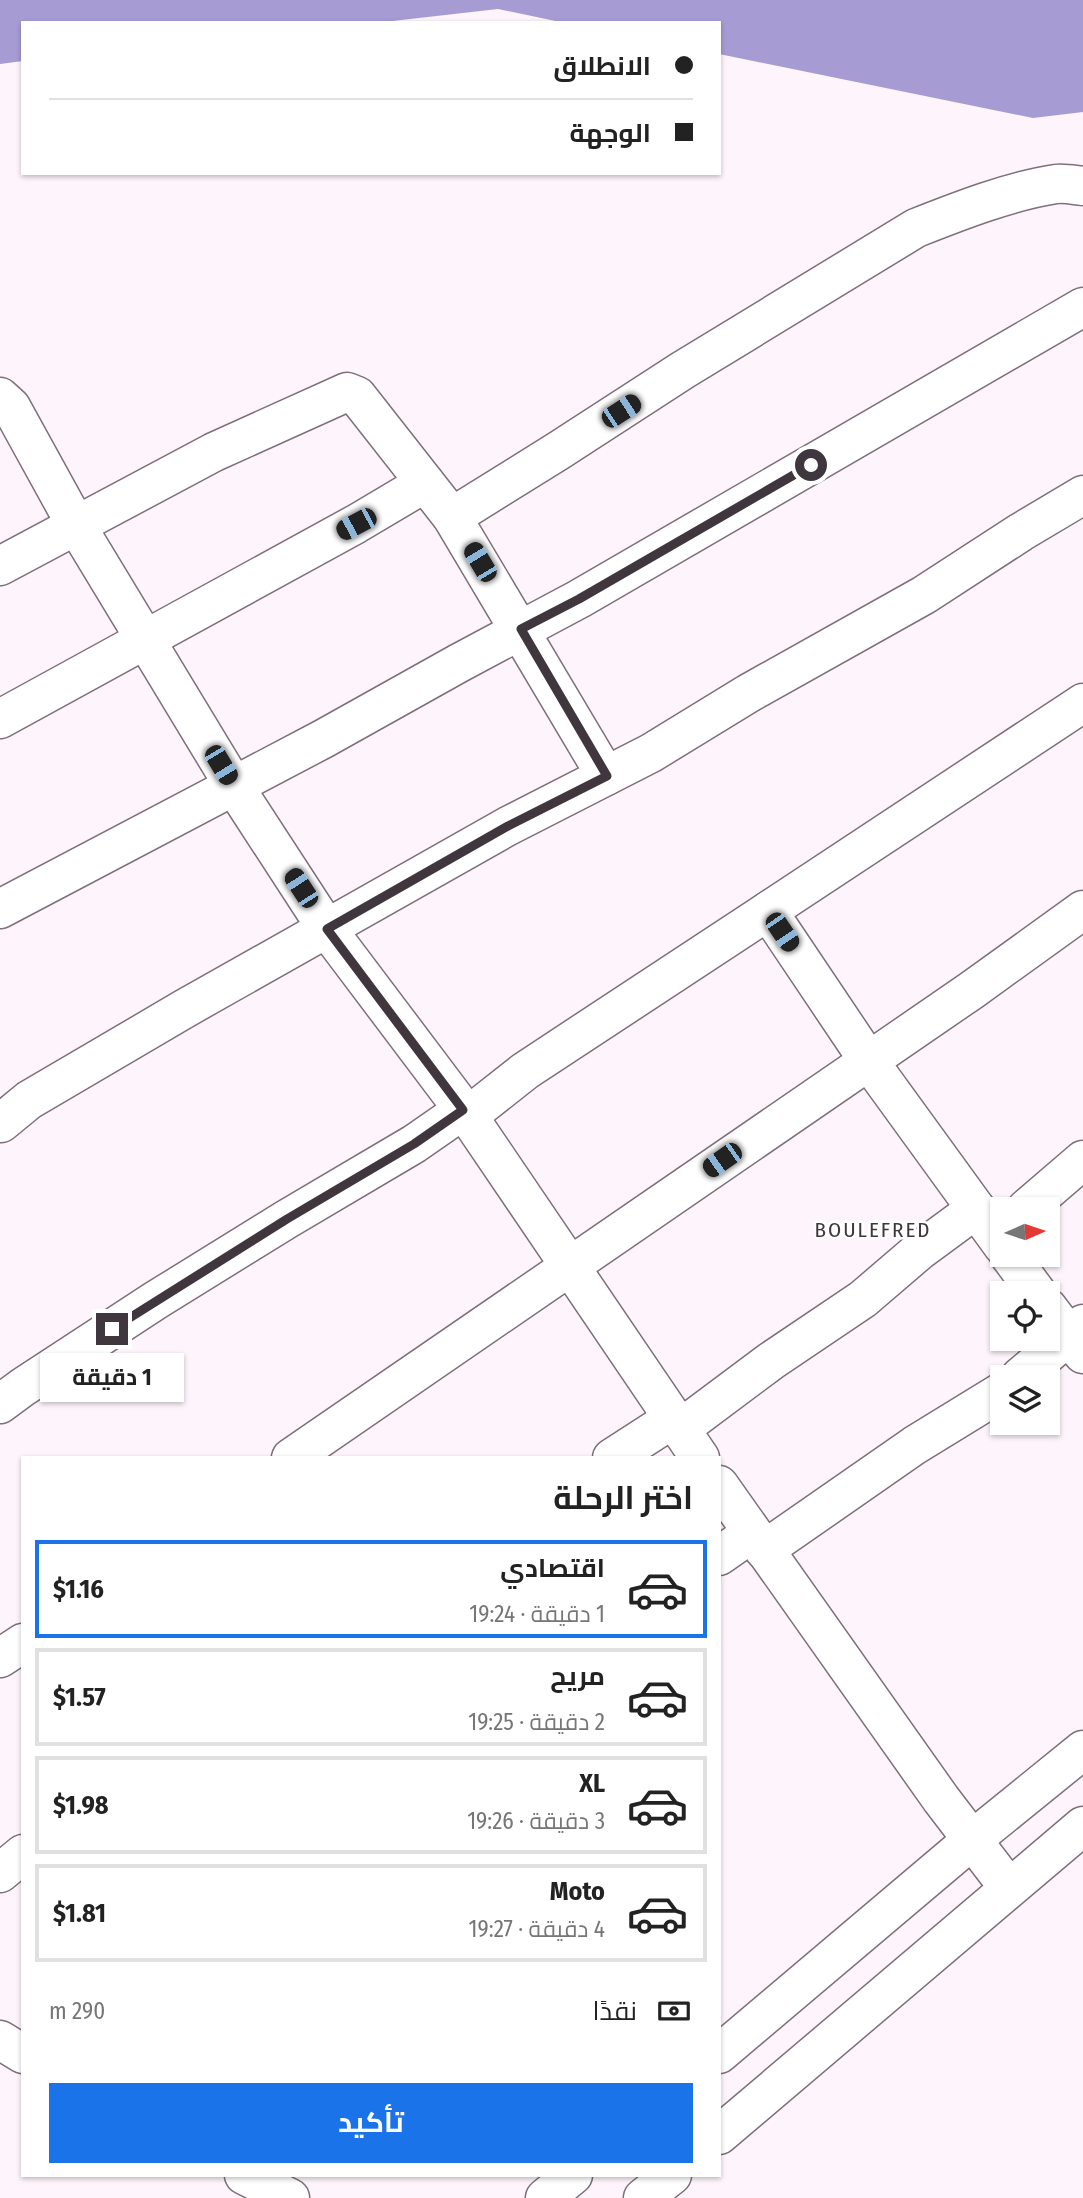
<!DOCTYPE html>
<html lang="ar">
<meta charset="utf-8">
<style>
body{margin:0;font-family:"Fira Sans Condensed",Cairo,sans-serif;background:#f6f6f6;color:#222;direction:rtl;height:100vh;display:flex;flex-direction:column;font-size:26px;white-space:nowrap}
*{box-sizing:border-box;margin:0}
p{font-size:23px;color:#767676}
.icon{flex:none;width:38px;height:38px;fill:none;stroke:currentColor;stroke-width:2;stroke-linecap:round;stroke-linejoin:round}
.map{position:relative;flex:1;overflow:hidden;direction:ltr}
.sheet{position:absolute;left:21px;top:1456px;width:700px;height:721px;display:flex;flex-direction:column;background:#fff;border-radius:0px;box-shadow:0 2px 5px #0004;direction:rtl}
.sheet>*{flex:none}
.hud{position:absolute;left:21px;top:21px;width:700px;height:154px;border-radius:0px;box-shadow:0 2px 5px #0004;direction:rtl;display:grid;align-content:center;height:154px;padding:0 28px;background:#fff}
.needle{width:46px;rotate:87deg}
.fabs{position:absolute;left:990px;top:1197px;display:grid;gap:14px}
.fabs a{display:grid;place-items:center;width:70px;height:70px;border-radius:0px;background:#fff;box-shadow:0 2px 5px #0004;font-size:35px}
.end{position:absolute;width:32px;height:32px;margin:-16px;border:9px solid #3f373d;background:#fff;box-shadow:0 0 0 4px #fff}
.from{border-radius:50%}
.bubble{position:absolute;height:49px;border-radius:0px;background:#fff;box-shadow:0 2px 5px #0004;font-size:23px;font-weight:700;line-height:49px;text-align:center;direction:rtl}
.car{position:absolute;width:21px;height:42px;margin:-21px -10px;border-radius:9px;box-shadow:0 0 5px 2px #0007;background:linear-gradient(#222 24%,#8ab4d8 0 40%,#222 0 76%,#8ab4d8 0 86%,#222 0)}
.hud b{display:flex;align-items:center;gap:24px;height:66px;font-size:26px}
.hud b+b{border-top:2px solid #e0e0e0}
.hud i{width:18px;height:18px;background:#222}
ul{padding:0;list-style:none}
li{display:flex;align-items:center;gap:21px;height:98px;margin:0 14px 10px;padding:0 14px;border:4px solid #e0e0e0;border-radius:0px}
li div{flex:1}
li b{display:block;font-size:26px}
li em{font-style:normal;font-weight:700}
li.current{border-color:#1a73e8}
li>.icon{width:63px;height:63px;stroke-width:1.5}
h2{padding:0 28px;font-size:32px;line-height:84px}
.pay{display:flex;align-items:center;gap:18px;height:77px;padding:0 28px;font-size:26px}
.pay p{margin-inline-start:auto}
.button{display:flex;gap:14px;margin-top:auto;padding:14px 28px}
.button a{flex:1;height:80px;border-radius:0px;background:#1a73e8;color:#fff;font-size:28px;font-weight:700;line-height:80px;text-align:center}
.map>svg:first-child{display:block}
</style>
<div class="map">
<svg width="1083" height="2198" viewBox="0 0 1083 2198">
<rect width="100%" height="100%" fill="#fdf5fb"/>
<path fill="#a69cd3" d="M0,0H1083V112L1033,118L719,54V23H565L498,9L375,23H23V61L0,64Z"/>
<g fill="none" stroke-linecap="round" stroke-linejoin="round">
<g stroke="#7f6e7b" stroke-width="41">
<g id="minor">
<path d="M0,397L11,407L76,525L234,786L327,929L468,1116L700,1458"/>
<path d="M452,517L558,451L683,370L916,228C959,211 1010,191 1056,184C1065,183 1074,185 1083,186"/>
<path d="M0,566L214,452L347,392L357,396L452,517L606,776"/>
<path d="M0,719L356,524L425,483"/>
<path d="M0,909L323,739L459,663L579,599L1083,307"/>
<path d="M468,1116L525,1071L768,911"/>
<path d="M1,1123L29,1100L184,1009L508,826L651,753L749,693L924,595L1021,532L1083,495"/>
<path d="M1026,1209L1083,1160"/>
<path d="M1003,1246L868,1060L768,911L1083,703"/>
<path d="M1009,1255L1037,1293"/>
<path d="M1048,1308L1083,1354"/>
<path d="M1020,1377L1083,1324"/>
<path d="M0,1404L23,1387L156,1300L287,1219L414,1144L463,1110"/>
<path d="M680,1429L771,1361L863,1299L919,1251L976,1209"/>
<path d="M291,1458L972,990L1083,910"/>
<path d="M612,1458L674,1418"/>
<path d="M719,1485L941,1799L1009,1888"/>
<path d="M764,1550L915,1445L1003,1391"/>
<path d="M719,1556L752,1533"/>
<path d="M0,1658L23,1643"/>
<path d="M0,1873L23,1854"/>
<path d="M0,2040L23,2054"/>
<path d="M719,2054L972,1840L1083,1750"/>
<path d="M244,2175L290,2198"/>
<path d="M545,2198L573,2175"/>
</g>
</g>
<g stroke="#7f6e7b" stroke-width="41">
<g id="major">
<path d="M719,2135L1083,1826"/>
<path d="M643,2198L672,2175"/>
</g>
</g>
<use href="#minor" stroke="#fff" stroke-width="38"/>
<use href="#major" stroke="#fff" stroke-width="38"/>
</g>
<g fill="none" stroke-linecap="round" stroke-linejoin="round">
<path stroke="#3f373d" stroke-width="9" d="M112,1329L287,1219L414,1144L463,1110L327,929L508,826L607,776L521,629L579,599L811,465"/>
</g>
<g text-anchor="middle" stroke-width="5" stroke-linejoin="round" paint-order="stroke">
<g font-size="21" letter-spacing="2" fill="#3f373d" stroke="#fff">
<text x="873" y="1237">BOULEFRED</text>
</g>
</g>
</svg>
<div class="fabs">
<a><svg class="needle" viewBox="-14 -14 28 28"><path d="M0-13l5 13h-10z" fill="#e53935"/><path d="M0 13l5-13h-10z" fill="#767676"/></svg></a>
<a><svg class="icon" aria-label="locate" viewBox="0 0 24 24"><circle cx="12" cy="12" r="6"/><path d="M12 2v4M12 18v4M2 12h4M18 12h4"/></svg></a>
<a><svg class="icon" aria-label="layers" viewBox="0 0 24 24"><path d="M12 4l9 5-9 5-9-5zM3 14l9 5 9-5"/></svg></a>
</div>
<i class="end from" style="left:811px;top:465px"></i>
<i class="end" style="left:112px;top:1329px"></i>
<div class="bubble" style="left:40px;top:1353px;width:144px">1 دقيقة</div>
<i class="car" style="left:621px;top:411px;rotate:57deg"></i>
<i class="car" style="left:356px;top:524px;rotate:242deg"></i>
<i class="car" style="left:480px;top:562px;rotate:329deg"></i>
<i class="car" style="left:221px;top:765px;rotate:149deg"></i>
<i class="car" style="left:301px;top:888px;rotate:327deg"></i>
<i class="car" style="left:782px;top:932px;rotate:146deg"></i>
<i class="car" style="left:722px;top:1160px;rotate:235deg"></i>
<div class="hud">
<b><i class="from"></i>الانطلاق</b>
<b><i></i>الوجهة</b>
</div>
<section class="sheet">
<h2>اختر الرحلة</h2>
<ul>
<li class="current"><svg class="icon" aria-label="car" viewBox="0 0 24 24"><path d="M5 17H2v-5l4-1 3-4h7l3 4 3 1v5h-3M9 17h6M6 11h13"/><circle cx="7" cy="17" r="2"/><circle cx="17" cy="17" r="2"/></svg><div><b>اقتصادي</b><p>1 دقيقة · 19:24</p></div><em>$1.16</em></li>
<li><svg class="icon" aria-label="car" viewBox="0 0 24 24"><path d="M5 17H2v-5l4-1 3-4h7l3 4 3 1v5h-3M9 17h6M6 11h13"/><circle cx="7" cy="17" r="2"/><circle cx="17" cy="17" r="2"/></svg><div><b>مريح</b><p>2 دقيقة · 19:25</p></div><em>$1.57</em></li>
<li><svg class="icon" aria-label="car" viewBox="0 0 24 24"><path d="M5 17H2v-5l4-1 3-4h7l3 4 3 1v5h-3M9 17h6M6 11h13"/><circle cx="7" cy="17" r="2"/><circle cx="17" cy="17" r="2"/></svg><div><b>XL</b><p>3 دقيقة · 19:26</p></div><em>$1.98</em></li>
<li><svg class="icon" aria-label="car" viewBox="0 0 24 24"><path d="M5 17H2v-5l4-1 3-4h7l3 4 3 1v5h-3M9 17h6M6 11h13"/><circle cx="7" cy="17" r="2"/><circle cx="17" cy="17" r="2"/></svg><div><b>Moto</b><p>4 دقيقة · 19:27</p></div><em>$1.81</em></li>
</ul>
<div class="pay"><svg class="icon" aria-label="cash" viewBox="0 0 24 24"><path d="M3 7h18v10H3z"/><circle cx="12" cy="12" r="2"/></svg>نقدًا<p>290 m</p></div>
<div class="button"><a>تأكيد</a></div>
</section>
</div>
